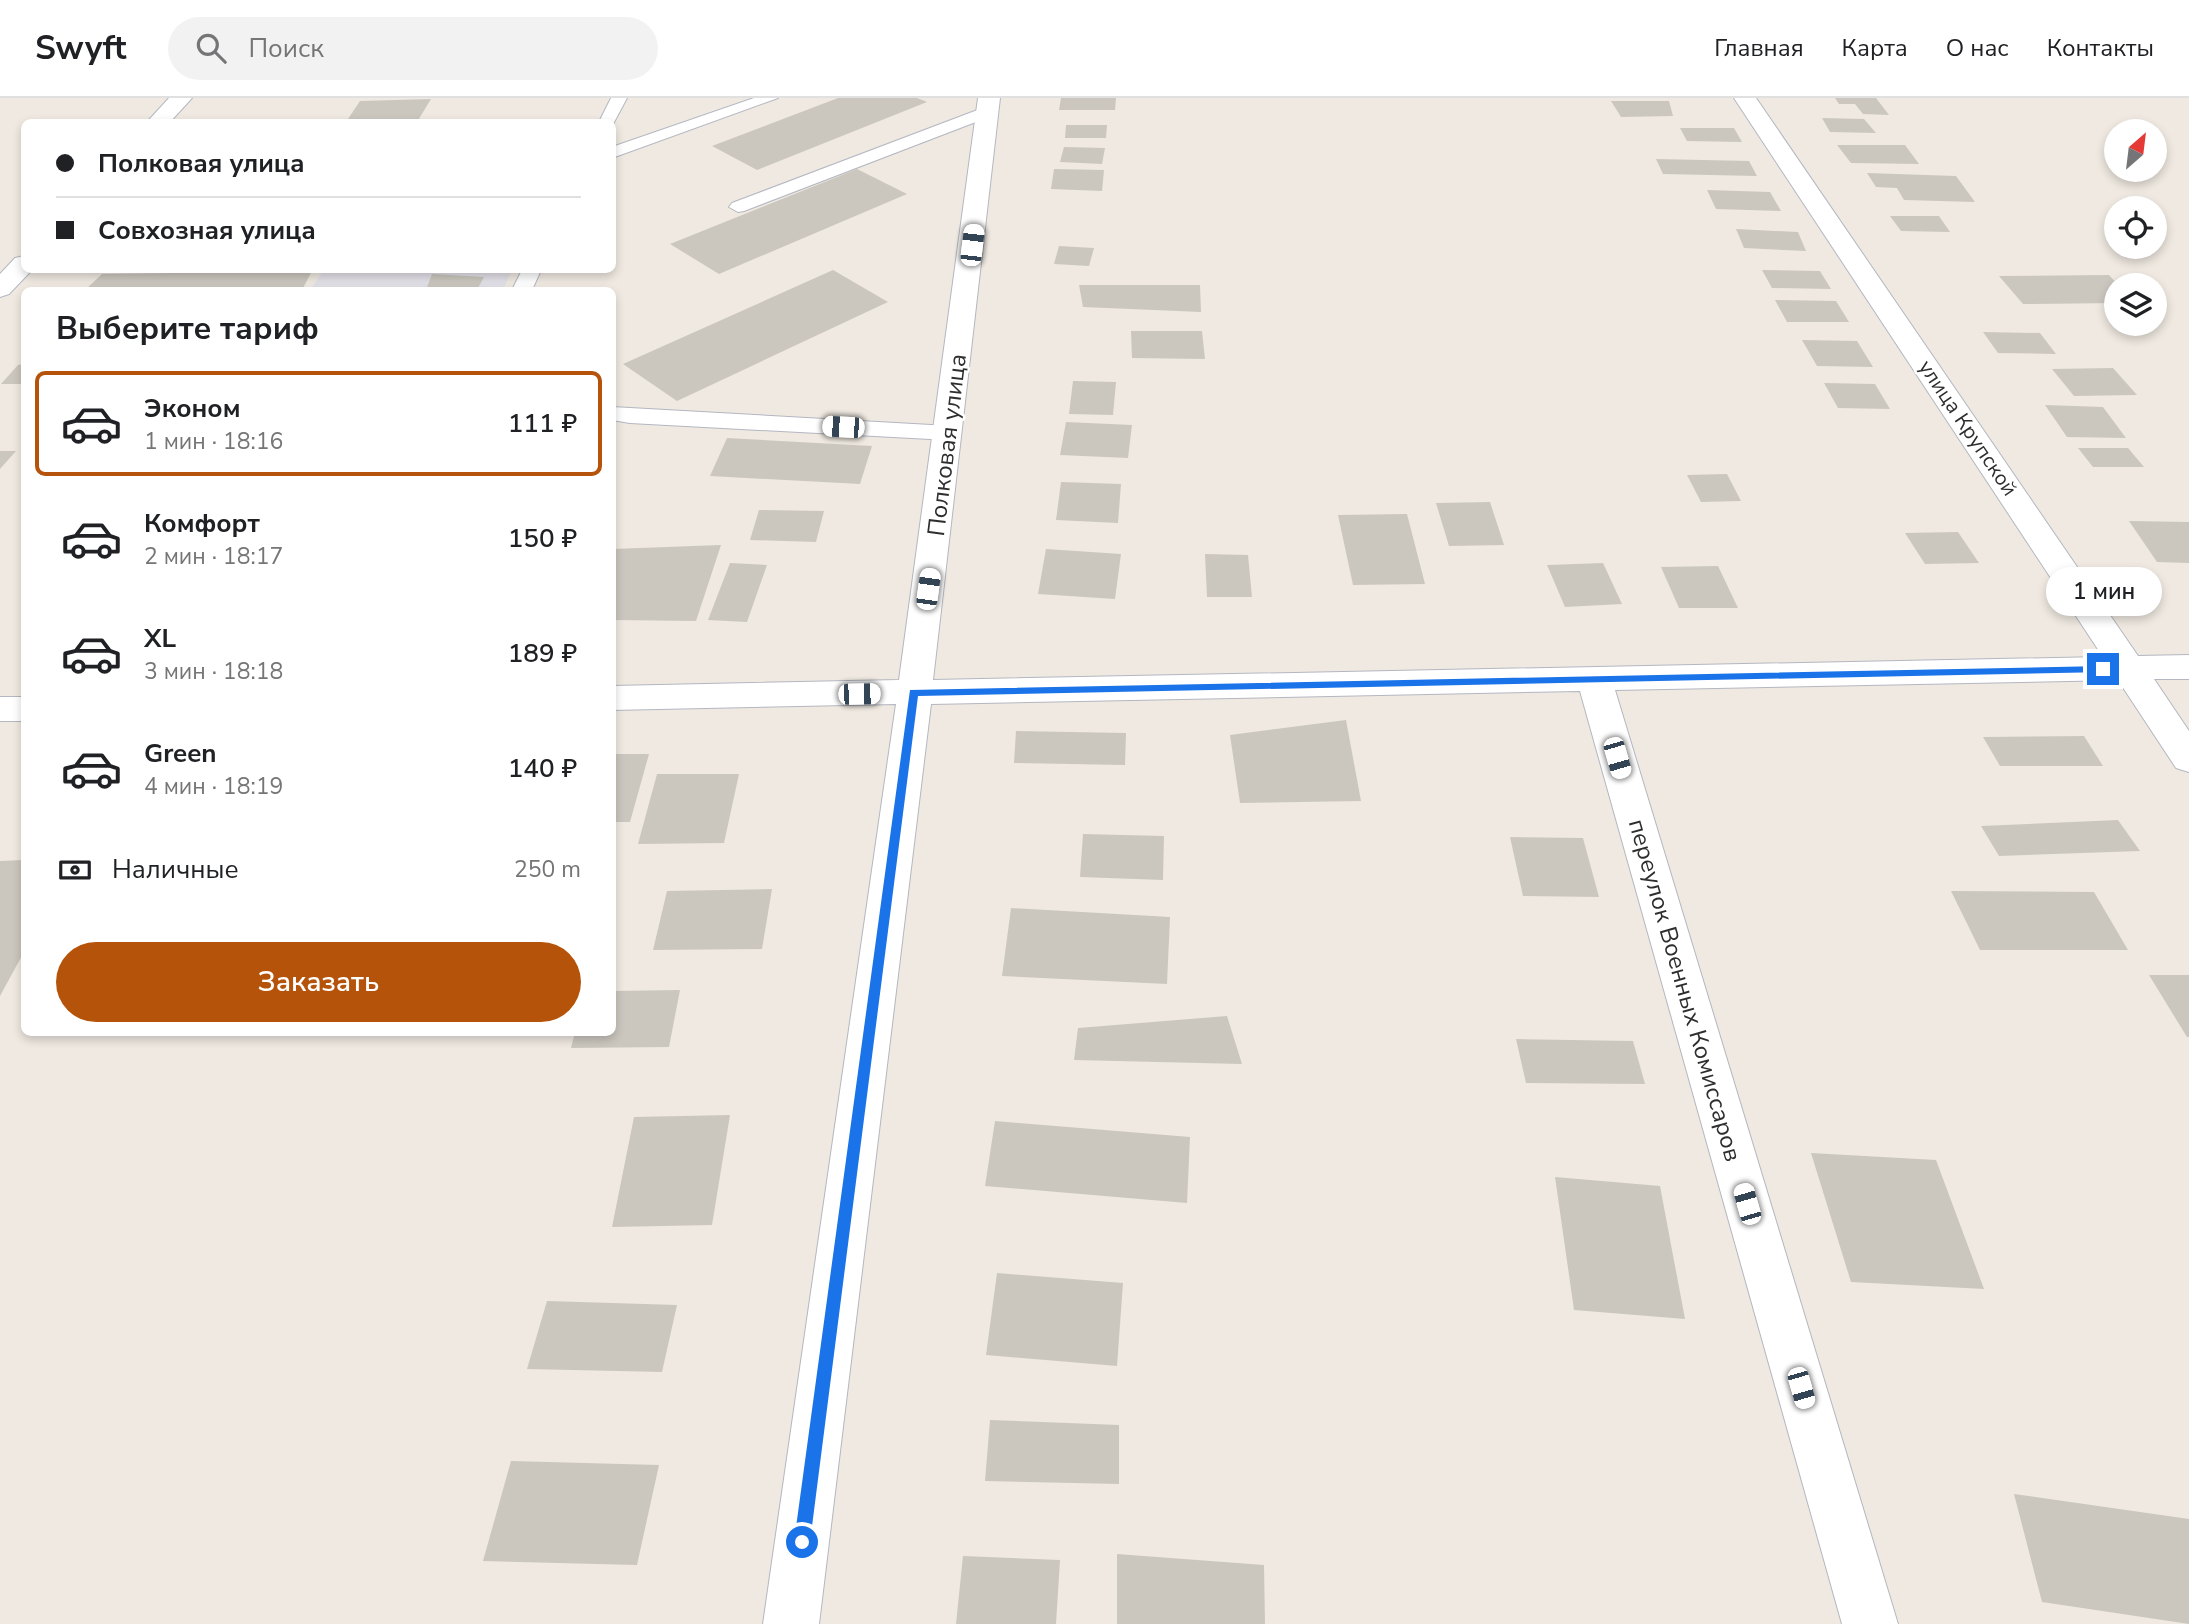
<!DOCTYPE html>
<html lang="ru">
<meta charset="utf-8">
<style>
body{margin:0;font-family:"Nunito Sans",sans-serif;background:#f2f2f2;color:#202124;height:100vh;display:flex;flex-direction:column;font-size:26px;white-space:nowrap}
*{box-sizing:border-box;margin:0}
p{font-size:23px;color:#757577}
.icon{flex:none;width:38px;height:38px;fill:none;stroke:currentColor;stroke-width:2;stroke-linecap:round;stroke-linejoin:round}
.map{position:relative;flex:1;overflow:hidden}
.panel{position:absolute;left:21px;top:189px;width:595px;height:749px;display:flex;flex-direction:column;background:#fff;border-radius:10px;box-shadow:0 4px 10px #0003}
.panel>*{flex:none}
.top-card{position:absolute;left:21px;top:21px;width:595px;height:154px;border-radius:10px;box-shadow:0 4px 10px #0003;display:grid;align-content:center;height:154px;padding:0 35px;background:#fff}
.needle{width:46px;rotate:28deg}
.tools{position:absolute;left:2104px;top:21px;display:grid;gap:14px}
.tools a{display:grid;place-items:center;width:63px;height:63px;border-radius:50%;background:#fff;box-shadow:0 4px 10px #0003;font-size:35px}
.end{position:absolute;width:32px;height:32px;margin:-16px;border:9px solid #1a73e8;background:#fff;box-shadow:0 0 0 4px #fff}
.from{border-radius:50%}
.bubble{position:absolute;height:49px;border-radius:24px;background:#fff;box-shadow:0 4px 10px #0003;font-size:23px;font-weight:600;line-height:49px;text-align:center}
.car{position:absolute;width:21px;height:42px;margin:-21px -10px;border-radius:9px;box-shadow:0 0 5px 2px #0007;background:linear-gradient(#fff 24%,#345 0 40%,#fff 0 76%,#345 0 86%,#fff 0)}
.top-card b{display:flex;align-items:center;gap:24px;height:66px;font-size:26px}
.top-card b+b{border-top:2px solid #e0e0e0}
.top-card i{width:18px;height:18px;background:#202124}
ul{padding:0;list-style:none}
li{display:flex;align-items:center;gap:21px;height:105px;margin:0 14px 10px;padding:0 21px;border:4px solid transparent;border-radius:10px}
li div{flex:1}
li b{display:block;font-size:26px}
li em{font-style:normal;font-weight:600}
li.selected{border-color:#b45309}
li>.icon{width:63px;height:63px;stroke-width:1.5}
h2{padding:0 35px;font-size:32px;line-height:84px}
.pay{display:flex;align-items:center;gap:18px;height:77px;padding:0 35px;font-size:26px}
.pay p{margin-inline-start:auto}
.cta{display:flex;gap:14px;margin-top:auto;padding:14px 35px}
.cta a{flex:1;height:80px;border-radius:42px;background:#b45309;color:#fff;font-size:28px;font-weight:600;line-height:80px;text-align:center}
header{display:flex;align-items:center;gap:42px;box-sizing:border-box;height:98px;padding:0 35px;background:#fff;border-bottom:2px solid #e0e0e0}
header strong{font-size:33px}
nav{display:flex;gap:38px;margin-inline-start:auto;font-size:24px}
.search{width:490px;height:63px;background:#f2f2f2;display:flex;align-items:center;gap:18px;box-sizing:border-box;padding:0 24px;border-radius:38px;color:#757577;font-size:26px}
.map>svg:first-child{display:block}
</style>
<header>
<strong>Swyft</strong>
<div class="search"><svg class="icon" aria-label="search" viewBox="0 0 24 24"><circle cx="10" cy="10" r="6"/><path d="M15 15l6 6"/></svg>Поиск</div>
<nav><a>Главная</a><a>Карта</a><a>О нас</a><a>Контакты</a></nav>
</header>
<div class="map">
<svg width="2189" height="1526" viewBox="0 0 2189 1526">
<rect width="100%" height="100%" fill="#efe9e1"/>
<path fill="#e3e1e8" d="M324,172H512L503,192H310Z"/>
<g fill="#cbc7bf">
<path d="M838,0H917L927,4L757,72L712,48Z"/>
<path d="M1061,0H1116L1115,12H1059Z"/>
<path d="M1835,0H1876L1889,17L1863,16L1855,6H1839Z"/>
<path d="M431,1L417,24H346L360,3Z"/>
<path d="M1611,3H1669L1673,18L1621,19Z"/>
<path d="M1822,20L1864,21L1876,35L1830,34Z"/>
<path d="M1066,27H1107L1106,40H1065Z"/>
<path d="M1680,30H1734L1742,44L1687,43Z"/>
<path d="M1837,47H1905L1919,66L1851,65Z"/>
<path d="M1064,49L1105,50L1102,66L1060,64Z"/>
<path d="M1656,61L1749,63L1757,78L1663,76Z"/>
<path d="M857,71L907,96L719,176L670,146Z"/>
<path d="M1054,71L1104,72L1102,93L1051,91Z"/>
<path d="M1867,75L1956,78L1975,104L1904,102L1897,90L1876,89Z"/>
<path d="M1707,92L1770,94L1781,113L1716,111Z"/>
<path d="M1890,118H1939L1950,134L1901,133Z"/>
<path d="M1736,131L1798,134L1806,153L1744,150Z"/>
<path d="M1059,148L1094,150L1089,168L1054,166Z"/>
<path d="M833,172L888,204L677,303L623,266Z"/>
<path d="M1762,172L1820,173L1831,191L1772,190Z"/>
<path d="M312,173L302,192H85L102,176Z"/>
<path d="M432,176L484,179L477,192H426Z"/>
<path d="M2109,177L2118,187L2116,205L2023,206L1999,178Z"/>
<path d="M1079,187H1200L1201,214L1083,209Z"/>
<path d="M1775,202L1836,203L1849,224H1787Z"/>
<path d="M1131,233H1202L1205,261L1132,260Z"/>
<path d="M1983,234L2040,235L2056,256L1998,255Z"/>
<path d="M1802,242L1857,243L1873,269L1817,268Z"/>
<path d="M24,266V286H1L18,267Z"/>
<path d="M2113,270L2137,297L2074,298L2052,271Z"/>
<path d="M1073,283L1116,284L1113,317L1069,316Z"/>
<path d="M1824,285L1875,286L1890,311L1838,310Z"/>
<path d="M2045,307L2103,309L2126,340L2067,339Z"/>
<path d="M1066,324L1132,327L1128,360L1060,357Z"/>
<path d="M727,340L872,348L860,386L710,378Z"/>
<path d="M2078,350H2128L2144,369H2093Z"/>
<path d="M0,353H16L0,371Z"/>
<path d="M1727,376L1741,403L1701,404L1687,377Z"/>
<path d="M1061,384L1121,386L1118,425L1056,422Z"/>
<path d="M1490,404L1504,447L1449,448L1436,405Z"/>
<path d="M759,412L824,413L816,444L750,442Z"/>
<path d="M1407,416L1425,486L1353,487L1338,417Z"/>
<path d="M2129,423L2189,424V465L2157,464Z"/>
<path d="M1958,434L1979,465L1925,466L1905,435Z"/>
<path d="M721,447L696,523L612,522V451Z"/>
<path d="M1046,451L1121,456L1115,501L1038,496Z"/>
<path d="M1205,456L1248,457L1252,499H1207Z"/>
<path d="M730,465L767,467L747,524L708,522Z"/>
<path d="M1603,465L1622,506L1565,509L1547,467Z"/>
<path d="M1718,468L1738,510H1679L1661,469Z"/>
<path d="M1346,622L1361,703L1240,705L1230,637Z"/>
<path d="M1016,633L1126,635L1125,667L1014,665Z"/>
<path d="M2084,638L2103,668H2000L1983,639Z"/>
<path d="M612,656H649L630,724H612Z"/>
<path d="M657,676H739L724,745L638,746Z"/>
<path d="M2118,722L2140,753L1999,758L1981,728Z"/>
<path d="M1083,736L1164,738L1163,782L1080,779Z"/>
<path d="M1510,739L1583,740L1599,799L1523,798Z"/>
<path d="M24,762V854L0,898V763Z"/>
<path d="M772,791L762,851L653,852L667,793Z"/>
<path d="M1951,793L2094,794L2128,852H1980Z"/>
<path d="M1011,810L1170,819L1167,886L1002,878Z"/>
<path d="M2149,877H2189V939H2187Z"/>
<path d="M680,892L669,949L571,950L575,934H612V893Z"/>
<path d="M1227,918L1242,966L1074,962L1078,930Z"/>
<path d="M1516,941L1633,943L1645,986L1526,985Z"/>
<path d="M730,1017L712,1127L612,1129L634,1019Z"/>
<path d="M995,1023L1190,1039L1187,1105L985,1088Z"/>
<path d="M1811,1055L1936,1062L1984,1191L1851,1184Z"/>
<path d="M1555,1079L1660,1088L1685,1221L1574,1212Z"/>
<path d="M997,1175L1123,1185L1117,1268L986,1257Z"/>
<path d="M547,1203L677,1207L662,1274L527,1271Z"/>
<path d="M990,1322L1119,1327V1386L985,1383Z"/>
<path d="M511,1363L659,1367L637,1467L483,1463Z"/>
<path d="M2014,1396L2189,1421V1526L2042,1504Z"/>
<path d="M1117,1456L1264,1467L1265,1526H1117Z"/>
<path d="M963,1458L1060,1462L1056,1526H956Z"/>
</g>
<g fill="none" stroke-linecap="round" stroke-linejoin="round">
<g stroke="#b4b7c1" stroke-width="2">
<g id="service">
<path d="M611,0H627L612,28V24H599Z"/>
<path d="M754,0H778L612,60V49Z"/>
<path d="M988,8L996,13L994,17L744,113L738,114L729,109L732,105Z"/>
<path d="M522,172H541L532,192H512Z"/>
<path d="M612,309L949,328L960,335L949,342L630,325L612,322Z"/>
</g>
</g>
<g stroke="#b4b7c1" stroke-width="2">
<g id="minor">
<path d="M978,0H1000L933,582L2103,559L1734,0H1756L2138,558L2189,557V581H2154L2189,633V674L2176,670L2118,582L1615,592L1898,1526H1842L1580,593L931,606L819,1526H763L896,606L612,612V588L899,582Z"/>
<rect x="0" y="599" width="24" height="24"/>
</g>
</g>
<g stroke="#b4b7c1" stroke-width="2">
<g id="tertiary">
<path d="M169,0H192L170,24H147Z"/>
<path d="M24,158V172H32L9,196L0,199V176L15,160Z"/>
</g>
</g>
<use href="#service" fill="#fff" fill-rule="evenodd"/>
<use href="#minor" fill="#fff" fill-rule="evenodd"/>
<use href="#tertiary" fill="#fff" fill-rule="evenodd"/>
</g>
<path fill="#1a73e8" d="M2103,568L2108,571L2107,574L918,598L810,1444L802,1452L796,1449L794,1444L910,592Z"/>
<g text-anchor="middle" stroke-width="5" stroke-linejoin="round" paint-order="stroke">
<g font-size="21" fill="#2e2e2e" stroke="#fff">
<text transform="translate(1968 330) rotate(56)" y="7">улица Крупской</text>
</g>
<g font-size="24" fill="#2e2e2e" stroke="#fff">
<text transform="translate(947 347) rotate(-83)" y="8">Полковая улица</text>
<text transform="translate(1685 892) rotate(74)" y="8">переулок Военных Комиссаров</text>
</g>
</g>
</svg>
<div class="tools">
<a><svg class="needle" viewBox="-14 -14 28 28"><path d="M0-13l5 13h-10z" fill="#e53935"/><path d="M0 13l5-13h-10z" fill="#757577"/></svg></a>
<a><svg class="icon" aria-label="locate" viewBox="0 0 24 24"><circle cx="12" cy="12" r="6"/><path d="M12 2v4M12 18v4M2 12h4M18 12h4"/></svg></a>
<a><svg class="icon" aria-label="layers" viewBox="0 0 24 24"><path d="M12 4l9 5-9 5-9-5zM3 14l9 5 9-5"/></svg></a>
</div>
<i class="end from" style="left:802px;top:1444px"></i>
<i class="end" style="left:2103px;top:571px"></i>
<div class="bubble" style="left:2046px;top:469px;width:116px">1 мин</div>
<i class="car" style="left:972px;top:147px;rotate:7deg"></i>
<i class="car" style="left:843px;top:329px;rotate:273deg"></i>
<i class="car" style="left:928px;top:491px;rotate:8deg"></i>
<i class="car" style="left:859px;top:596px;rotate:89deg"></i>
<i class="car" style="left:1617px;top:660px;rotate:164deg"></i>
<i class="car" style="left:1747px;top:1106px;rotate:344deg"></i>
<i class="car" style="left:1801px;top:1290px;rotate:164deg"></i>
<div class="top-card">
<b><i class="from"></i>Полковая улица</b>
<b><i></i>Совхозная улица</b>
</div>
<section class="panel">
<h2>Выберите тариф</h2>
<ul>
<li class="selected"><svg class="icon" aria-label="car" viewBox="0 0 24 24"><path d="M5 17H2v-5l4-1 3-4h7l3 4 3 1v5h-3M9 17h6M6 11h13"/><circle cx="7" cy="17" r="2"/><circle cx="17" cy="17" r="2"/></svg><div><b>Эконом</b><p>1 мин · 18:16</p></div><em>111 ₽</em></li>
<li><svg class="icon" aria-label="car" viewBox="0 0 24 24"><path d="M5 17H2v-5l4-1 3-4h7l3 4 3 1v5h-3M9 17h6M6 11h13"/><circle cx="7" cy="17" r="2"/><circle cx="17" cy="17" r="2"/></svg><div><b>Комфорт</b><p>2 мин · 18:17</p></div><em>150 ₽</em></li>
<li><svg class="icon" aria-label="car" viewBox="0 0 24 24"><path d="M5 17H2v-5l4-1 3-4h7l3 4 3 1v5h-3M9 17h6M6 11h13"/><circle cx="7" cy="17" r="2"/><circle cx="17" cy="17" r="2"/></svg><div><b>XL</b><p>3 мин · 18:18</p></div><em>189 ₽</em></li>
<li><svg class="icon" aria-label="car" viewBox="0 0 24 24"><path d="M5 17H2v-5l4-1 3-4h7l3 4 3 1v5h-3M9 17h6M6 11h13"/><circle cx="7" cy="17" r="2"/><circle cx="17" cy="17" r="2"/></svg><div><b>Green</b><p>4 мин · 18:19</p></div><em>140 ₽</em></li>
</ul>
<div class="pay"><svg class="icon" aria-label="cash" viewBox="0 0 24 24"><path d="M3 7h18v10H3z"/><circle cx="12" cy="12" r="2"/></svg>Наличные<p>250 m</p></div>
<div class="cta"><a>Заказать</a></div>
</section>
</div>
